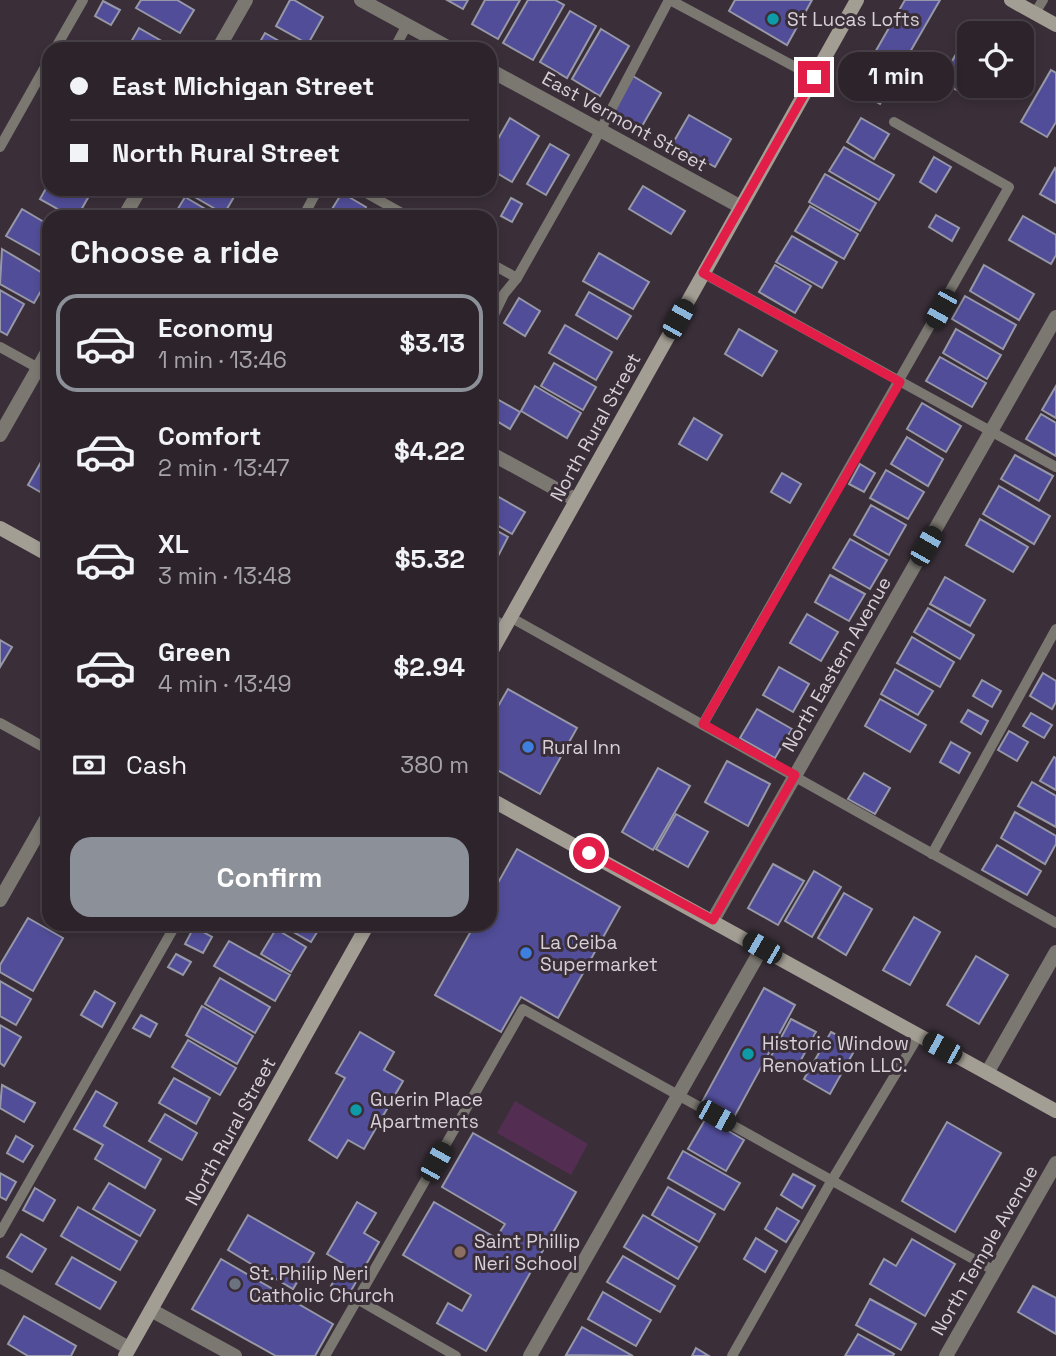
<!DOCTYPE html>
<meta charset="utf-8">
<style>
body{margin:0;font-family:"Space Grotesk",sans-serif;background:#342b33;color:#f1f3f6;height:100vh;display:flex;flex-direction:column;font-size:26px;white-space:nowrap}
*{box-sizing:border-box;margin:0}
p{font-size:23px;color:#a6a4a9}
.icon{flex:none;width:38px;height:38px;fill:none;stroke:currentColor;stroke-width:2;stroke-linecap:round;stroke-linejoin:round}
.map{position:relative;flex:1;overflow:hidden}
.details{position:absolute;left:42px;top:210px;width:455px;height:721px;display:flex;flex-direction:column;background:#2c232b;border-radius:21px;box-shadow:0 4px 10px #0003,0 0 0 2px #484047}
.details>*{flex:none}
.top-card{position:absolute;left:42px;top:42px;width:455px;height:154px;border-radius:21px;box-shadow:0 4px 10px #0003,0 0 0 2px #484047;display:grid;align-content:center;height:154px;padding:0 28px;background:#2c232b}
.tools{position:absolute;left:957px;top:21px;display:grid;gap:14px}
.tools a{display:grid;place-items:center;width:77px;height:77px;border-radius:14px;background:#2c232b;box-shadow:0 4px 10px #0003,0 0 0 2px #484047;font-size:35px}
.end{position:absolute;width:32px;height:32px;margin:-16px;border:9px solid #e11d48;background:#fff;box-shadow:0 0 0 4px #fff}
.from{border-radius:50%}
.bubble{position:absolute;height:49px;border-radius:21px;background:#2c232b;box-shadow:0 4px 10px #0003,0 0 0 2px #484047;font-size:23px;font-weight:800;line-height:49px;text-align:center}
.car{position:absolute;width:21px;height:42px;margin:-21px -10px;border-radius:9px;box-shadow:0 0 5px 2px #0007;background:linear-gradient(#222 24%,#8ab4d8 0 40%,#222 0 76%,#8ab4d8 0 86%,#222 0)}
.top-card b{display:flex;align-items:center;gap:24px;height:66px;font-size:26px}
.top-card b+b{border-top:2px solid #484047}
.top-card i{width:18px;height:18px;background:#f1f3f6}
ul{padding:0;list-style:none}
li{display:flex;align-items:center;gap:21px;height:98px;margin:0 14px 10px;padding:0 14px;border:4px solid transparent;border-radius:21px}
li div{flex:1}
li b{display:block;font-size:26px}
li em{font-style:normal;font-weight:800}
li.on{border-color:#8c9099}
li>.icon{width:63px;height:63px;stroke-width:1.5}
h2{padding:0 28px;font-size:32px;line-height:84px}
.pay{display:flex;align-items:center;gap:18px;height:77px;padding:0 28px;font-size:26px}
.pay p{margin-inline-start:auto}
.primary-button{display:flex;gap:14px;margin-top:auto;padding:14px 28px}
.primary-button a{flex:1;height:80px;border-radius:21px;background:#8c9099;color:#fff;font-size:28px;font-weight:800;line-height:80px;text-align:center}
.map>svg:first-child{display:block}
</style>
<div class="map">
<svg width="1056" height="1356" viewBox="0 0 1056 1356">
<rect width="100%" height="100%" fill="#3a2f39"/>
<path fill="#532d52" d="M515,1101L588,1144L571,1175L497,1133Z"/>
<g fill="#514d98" stroke="#9798a7" stroke-width="2">
<path d="M141,0H177L194,10L180,33L136,8Z"/>
<path d="M290,0H294L323,17L308,44L276,26Z"/>
<path d="M447,0H468L463,9Z"/>
<path d="M485,0H520L498,39L472,24Z"/>
<path d="M528,0H555L564,5L533,60L503,43Z"/>
<path d="M735,0H812L787,45L729,11Z"/>
<path d="M905,0H940L880,104L854,89Z"/>
<path d="M103,1L120,10L111,25L95,16Z"/>
<path d="M570,11L596,26L567,78L540,62Z"/>
<path d="M139,28L172,47L170,49H127Z"/>
<path d="M601,29L629,46L600,96L572,79Z"/>
<path d="M970,29L978,33H970V86H977L970,98L941,81Z"/>
<path d="M265,33L293,49H256Z"/>
<path d="M1051,70L1056,73V122L1047,137L1021,122Z"/>
<path d="M633,76L661,93L641,128L613,112Z"/>
<path d="M689,115L731,139L715,167L673,143Z"/>
<path d="M510,118L539,136L512,182L490,169V153Z"/>
<path d="M861,118L889,134L874,159L847,142Z"/>
<path d="M550,144L569,155L546,195L527,184Z"/>
<path d="M844,147L894,175L879,200L829,171Z"/>
<path d="M934,157L951,167L936,192L920,182Z"/>
<path d="M1055,168L1056,169V203L1040,194Z"/>
<path d="M825,174L876,203L860,231L809,202Z"/>
<path d="M49,183V189H77L89,196L77,217H72L40,199Z"/>
<path d="M643,186L685,211L671,234L629,209Z"/>
<path d="M188,189H235L238,190L224,214L186,192Z"/>
<path d="M342,193L366,207L360,217H327Z"/>
<path d="M185,197L219,217H173Z"/>
<path d="M511,198L522,204L512,222L501,216Z"/>
<path d="M810,206L858,234L844,259L795,231Z"/>
<path d="M22,209L49,225V260L6,236Z"/>
<path d="M936,215L959,228L952,241L929,227Z"/>
<path d="M1023,216L1056,235V255L1051,264L1009,240Z"/>
<path d="M792,236L837,262L822,288L776,262Z"/>
<path d="M2,249L49,277L34,303L0,284Z"/>
<path d="M599,253L649,282L633,309L583,281Z"/>
<path d="M775,265L811,286L795,313L759,292Z"/>
<path d="M984,265L1034,294L1019,320L970,291Z"/>
<path d="M0,290L24,304L7,335L0,331Z"/>
<path d="M589,292L631,316L617,339L576,315Z"/>
<path d="M965,296L1016,325L1003,349L952,319Z"/>
<path d="M519,298L540,311L525,336L504,323Z"/>
<path d="M565,325L612,352L596,380L549,353Z"/>
<path d="M739,329L777,351L762,376L725,354Z"/>
<path d="M956,329L1001,355L987,379L943,353Z"/>
<path d="M940,357L986,383L972,407L926,381Z"/>
<path d="M554,363L596,387L583,410L541,386Z"/>
<path d="M535,386L581,413L567,438L521,411Z"/>
<path d="M1056,386V418L1042,410Z"/>
<path d="M490,395L520,412L510,429L490,417Z"/>
<path d="M922,403L961,426L946,452L907,429Z"/>
<path d="M1041,414L1056,423V456L1026,439Z"/>
<path d="M694,418L722,435L707,460L679,444Z"/>
<path d="M907,437L943,459L928,486L891,464Z"/>
<path d="M49,448V497L28,485Z"/>
<path d="M1015,455L1053,476L1039,501L1001,479Z"/>
<path d="M860,464L875,473L864,492L849,484Z"/>
<path d="M886,470L924,492L908,519L870,498Z"/>
<path d="M782,473L801,484L790,503L771,492Z"/>
<path d="M999,486L1050,516L1034,544L983,514Z"/>
<path d="M490,492L525,512L512,534L490,521Z"/>
<path d="M871,505L906,525L889,555L854,535Z"/>
<path d="M980,519L1028,547L1013,572L966,545Z"/>
<path d="M490,527L508,537L494,564L490,562Z"/>
<path d="M850,539L887,560L870,589L833,568Z"/>
<path d="M830,575L865,594L849,621L815,602Z"/>
<path d="M945,577L985,600L970,626L930,604Z"/>
<path d="M928,608L974,635L960,659L914,632Z"/>
<path d="M807,614L838,632L821,661L790,643Z"/>
<path d="M912,637L954,662L940,687L897,663Z"/>
<path d="M0,640L12,647L0,667Z"/>
<path d="M779,667L809,684L793,712L763,695Z"/>
<path d="M895,669L933,691L918,715L881,694Z"/>
<path d="M1043,673L1056,681V702L1052,709L1030,696Z"/>
<path d="M982,680L1001,691L992,707L973,696Z"/>
<path d="M508,689L577,728L540,794L490,766V720Z"/>
<path d="M880,699L926,725L910,752L865,726Z"/>
<path d="M757,709L792,729L775,758L740,738Z"/>
<path d="M968,710L988,721L981,734L961,722Z"/>
<path d="M1031,713L1052,725L1044,738L1023,726Z"/>
<path d="M1009,731L1028,742L1017,761L998,750Z"/>
<path d="M951,742L970,753L959,773L940,762Z"/>
<path d="M1054,757L1056,758V790L1040,781Z"/>
<path d="M727,761L770,784L748,826L705,802Z"/>
<path d="M658,768L690,786L653,850L622,832Z"/>
<path d="M864,773L890,788L875,814L848,799Z"/>
<path d="M1032,782L1056,796V827L1018,806Z"/>
<path d="M1015,812L1056,836V844L1045,864L1001,838Z"/>
<path d="M676,814L708,832L688,867L656,849Z"/>
<path d="M997,845L1041,871L1027,895L982,870Z"/>
<path d="M517,849L620,907L558,1018L521,997L501,1032L435,995L475,924H490V897Z"/>
<path d="M773,864L804,881L778,925L748,908Z"/>
<path d="M814,871L841,887L812,937L785,921Z"/>
<path d="M844,893L872,909L846,955L818,938Z"/>
<path d="M914,917L940,932L910,985L883,970Z"/>
<path d="M28,918L63,938L33,991L0,972V965Z"/>
<path d="M279,924H322L311,942Z"/>
<path d="M194,927L212,937L203,953L185,944Z"/>
<path d="M276,929L306,947L291,972L261,954Z"/>
<path d="M229,941L290,975L275,1001L214,966Z"/>
<path d="M176,954L191,962L183,975L168,967Z"/>
<path d="M976,956L1008,975L979,1024L947,1005Z"/>
<path d="M220,978L270,1007L255,1033L205,1004Z"/>
<path d="M0,981L31,999L16,1025L0,1016Z"/>
<path d="M764,988L795,1005L733,1119L702,1102Z"/>
<path d="M95,991L115,1003L102,1027L81,1015Z"/>
<path d="M202,1006L253,1036L237,1064L186,1035Z"/>
<path d="M141,1015L157,1024L150,1037L133,1028Z"/>
<path d="M791,1019L816,1032L794,1073L769,1060Z"/>
<path d="M0,1025L21,1037L4,1066L0,1063Z"/>
<path d="M360,1032L394,1052L384,1070L403,1081L364,1149L348,1140L337,1158L309,1140L345,1078L336,1073Z"/>
<path d="M831,1032L857,1046L830,1094L804,1079Z"/>
<path d="M188,1040L236,1068L220,1095L172,1067Z"/>
<path d="M174,1078L210,1098L196,1124L159,1103Z"/>
<path d="M2,1085L35,1103L24,1122L0,1108Z"/>
<path d="M96,1091L117,1103L104,1126L161,1159L145,1188L95,1159L103,1145L74,1129Z"/>
<path d="M165,1114L197,1133L182,1160L149,1141Z"/>
<path d="M706,1118L744,1140L726,1171L688,1149Z"/>
<path d="M947,1122L1001,1153L955,1232L902,1201Z"/>
<path d="M473,1133L576,1192L486,1351L437,1323L448,1303L462,1311L471,1295L403,1255L434,1202L496,1238L505,1224L442,1187Z"/>
<path d="M16,1136L33,1146L23,1162L7,1153Z"/>
<path d="M683,1151L740,1183L724,1210L668,1178Z"/>
<path d="M0,1173L16,1182L6,1200L0,1197Z"/>
<path d="M793,1174L815,1186L802,1208L781,1195Z"/>
<path d="M109,1183L155,1210L140,1236L93,1209Z"/>
<path d="M668,1187L715,1214L699,1242L652,1215Z"/>
<path d="M35,1188L55,1200L43,1221L23,1210Z"/>
<path d="M357,1202L376,1213L364,1233L379,1242L348,1296L331,1286L344,1264L327,1254Z"/>
<path d="M78,1207L137,1241L120,1270L61,1236Z"/>
<path d="M777,1208L799,1221L786,1242L765,1229Z"/>
<path d="M248,1215L314,1253L293,1289L228,1250Z"/>
<path d="M643,1215L697,1247L678,1279L624,1247Z"/>
<path d="M21,1234L46,1249L32,1272L7,1257Z"/>
<path d="M756,1238L777,1251L765,1272L744,1259Z"/>
<path d="M912,1239L955,1264L925,1316L870,1284L884,1259L896,1266Z"/>
<path d="M623,1256L675,1286L660,1312L607,1282Z"/>
<path d="M72,1257L116,1282L100,1309L56,1284Z"/>
<path d="M221,1259L333,1324L315,1356H276L192,1309Z"/>
<path d="M1033,1286L1056,1298V1334L1018,1312Z"/>
<path d="M603,1292L651,1320L636,1346L588,1319Z"/>
<path d="M870,1299L916,1324L901,1350L856,1325Z"/>
<path d="M24,1316L76,1346L71,1356H28L8,1344Z"/>
<path d="M582,1327L633,1356L566,1355Z"/>
<path d="M858,1334L894,1354L893,1356H845Z"/>
<path d="M696,1348L709,1356H692Z"/>
</g>
<g fill="none" stroke-linecap="round" stroke-linejoin="round">
<g stroke="#7b7871" stroke-width="10">
<path d="M670,0L814,77"/>
<path d="M1035,13L1043,0"/>
<path d="M55,49L83,0"/>
<path d="M394,49L407,25"/>
<path d="M0,147L49,60"/>
<path d="M359,189L409,217"/>
<path d="M303,217L318,189"/>
<path d="M490,263L517,278"/>
<path d="M703,273L1056,467"/>
<path d="M490,323L504,294L517,278L593,144L669,0"/>
<path d="M0,347L49,374"/>
<path d="M510,617L1056,923"/>
<path d="M490,618L505,626"/>
<path d="M0,723L49,750"/>
<path d="M703,724L1009,187L894,122"/>
<path d="M932,854L1056,629"/>
<path d="M0,1233L176,924"/>
<path d="M357,1299L456,1356"/>
<path d="M325,1356L523,1009L995,1271"/>
<path d="M732,1356L832,1180L919,1035"/>
</g>
<g stroke="#7b7871" stroke-width="14">
<path d="M361,0L451,49"/>
<path d="M218,49L246,0"/>
<path d="M490,70L741,207"/>
<path d="M124,217L140,189"/>
<path d="M0,435L49,349"/>
<path d="M490,453L576,500"/>
<path d="M0,900L49,814"/>
<path d="M713,920L1056,317"/>
<path d="M987,1073L1056,952"/>
<path d="M0,1276L129,1348"/>
<path d="M151,1310L235,1356"/>
<path d="M530,1356L762,948"/>
<path d="M946,1356L1056,1163"/>
</g>
<g stroke="#a39e94" stroke-width="14">
<path d="M1011,0L1056,25"/>
<path d="M0,528L49,555"/>
<path d="M490,654L857,0"/>
<path d="M490,799L1056,1111"/>
<path d="M125,1356L368,924"/>
</g>
</g>
<g fill="none" stroke-linecap="round" stroke-linejoin="round">
<path stroke="#e11d48" stroke-width="9" d="M589,853L713,920L795,775L703,724L900,382L703,273L814,77"/>
</g>
<g fill="#0f9aa8" stroke="#3a2f39" stroke-width="2.5">
<circle cx="773" cy="19" r="7"/>
<circle cx="748" cy="1054" r="7"/>
<circle cx="356" cy="1110" r="7"/>
</g>
<g fill="#3f7fe0" stroke="#3a2f39" stroke-width="2.5">
<circle cx="528" cy="747" r="7"/>
<circle cx="526" cy="953" r="7"/>
</g>
<circle fill="#8d6e63" stroke="#3a2f39" stroke-width="2.5" cx="460" cy="1252" r="7"/>
<circle fill="#6b7280" stroke="#3a2f39" stroke-width="2.5" cx="235" cy="1284" r="7"/>
<g text-anchor="middle" stroke-width="6" stroke-linejoin="round" paint-order="stroke">
<g font-size="19" fill="#d7d0d6" stroke="#3a2f39" text-anchor="start">
<text x="787" y="26">St Lucas Lofts</text>
<text x="542" y="754">Rural Inn</text>
<text x="540" y="949">La Ceiba<tspan x="540" dy="22">Supermarket</tspan></text>
<text x="762" y="1050">Historic Window<tspan x="762" dy="22">Renovation LLC.</tspan></text>
<text x="370" y="1106">Guerin Place<tspan x="370" dy="22">Apartments</tspan></text>
<text x="474" y="1248">Saint Phillip<tspan x="474" dy="22">Neri School</tspan></text>
<text x="249" y="1280">St. Philip Neri<tspan x="249" dy="22">Catholic Church</tspan></text>
</g>
<g font-size="19" fill="#d7d0d6" stroke="#3a2f39">
<text transform="translate(625 121) rotate(29)" y="7">East Vermont Street</text>
<text transform="translate(595 427) rotate(-61)" y="7">North Rural Street</text>
<text transform="translate(836 664) rotate(-60)" y="7">North Eastern Avenue</text>
<text transform="translate(230 1131) rotate(-61)" y="7">North Rural Street</text>
<text transform="translate(984 1250) rotate(-60)" y="7">North Temple Avenue</text>
</g>
</g>
</svg>
<div class="tools">
<a><svg class="icon" aria-label="locate" viewBox="0 0 24 24"><circle cx="12" cy="12" r="6"/><path d="M12 2v4M12 18v4M2 12h4M18 12h4"/></svg></a>
</div>
<i class="end from" style="left:589px;top:853px"></i>
<i class="end" style="left:814px;top:77px"></i>
<div class="bubble" style="left:838px;top:52px;width:116px">1 min</div>
<i class="car" style="left:941px;top:309px;rotate:209deg"></i>
<i class="car" style="left:678px;top:319px;rotate:29deg"></i>
<i class="car" style="left:926px;top:546px;rotate:30deg"></i>
<i class="car" style="left:762px;top:948px;rotate:300deg"></i>
<i class="car" style="left:942px;top:1048px;rotate:299deg"></i>
<i class="car" style="left:716px;top:1116px;rotate:119deg"></i>
<i class="car" style="left:436px;top:1162px;rotate:29deg"></i>
<div class="top-card">
<b><i class="from"></i>East Michigan Street</b>
<b><i></i>North Rural Street</b>
</div>
<section class="details">
<h2>Choose a ride</h2>
<ul>
<li class="on"><svg class="icon" aria-label="car" viewBox="0 0 24 24"><path d="M5 17H2v-5l4-1 3-4h7l3 4 3 1v5h-3M9 17h6M6 11h13"/><circle cx="7" cy="17" r="2"/><circle cx="17" cy="17" r="2"/></svg><div><b>Economy</b><p>1 min · 13:46</p></div><em>$3.13</em></li>
<li><svg class="icon" aria-label="car" viewBox="0 0 24 24"><path d="M5 17H2v-5l4-1 3-4h7l3 4 3 1v5h-3M9 17h6M6 11h13"/><circle cx="7" cy="17" r="2"/><circle cx="17" cy="17" r="2"/></svg><div><b>Comfort</b><p>2 min · 13:47</p></div><em>$4.22</em></li>
<li><svg class="icon" aria-label="car" viewBox="0 0 24 24"><path d="M5 17H2v-5l4-1 3-4h7l3 4 3 1v5h-3M9 17h6M6 11h13"/><circle cx="7" cy="17" r="2"/><circle cx="17" cy="17" r="2"/></svg><div><b>XL</b><p>3 min · 13:48</p></div><em>$5.32</em></li>
<li><svg class="icon" aria-label="car" viewBox="0 0 24 24"><path d="M5 17H2v-5l4-1 3-4h7l3 4 3 1v5h-3M9 17h6M6 11h13"/><circle cx="7" cy="17" r="2"/><circle cx="17" cy="17" r="2"/></svg><div><b>Green</b><p>4 min · 13:49</p></div><em>$2.94</em></li>
</ul>
<div class="pay"><svg class="icon" aria-label="cash" viewBox="0 0 24 24"><path d="M3 7h18v10H3z"/><circle cx="12" cy="12" r="2"/></svg>Cash<p>380 m</p></div>
<div class="primary-button"><a>Confirm</a></div>
</section>
</div>
